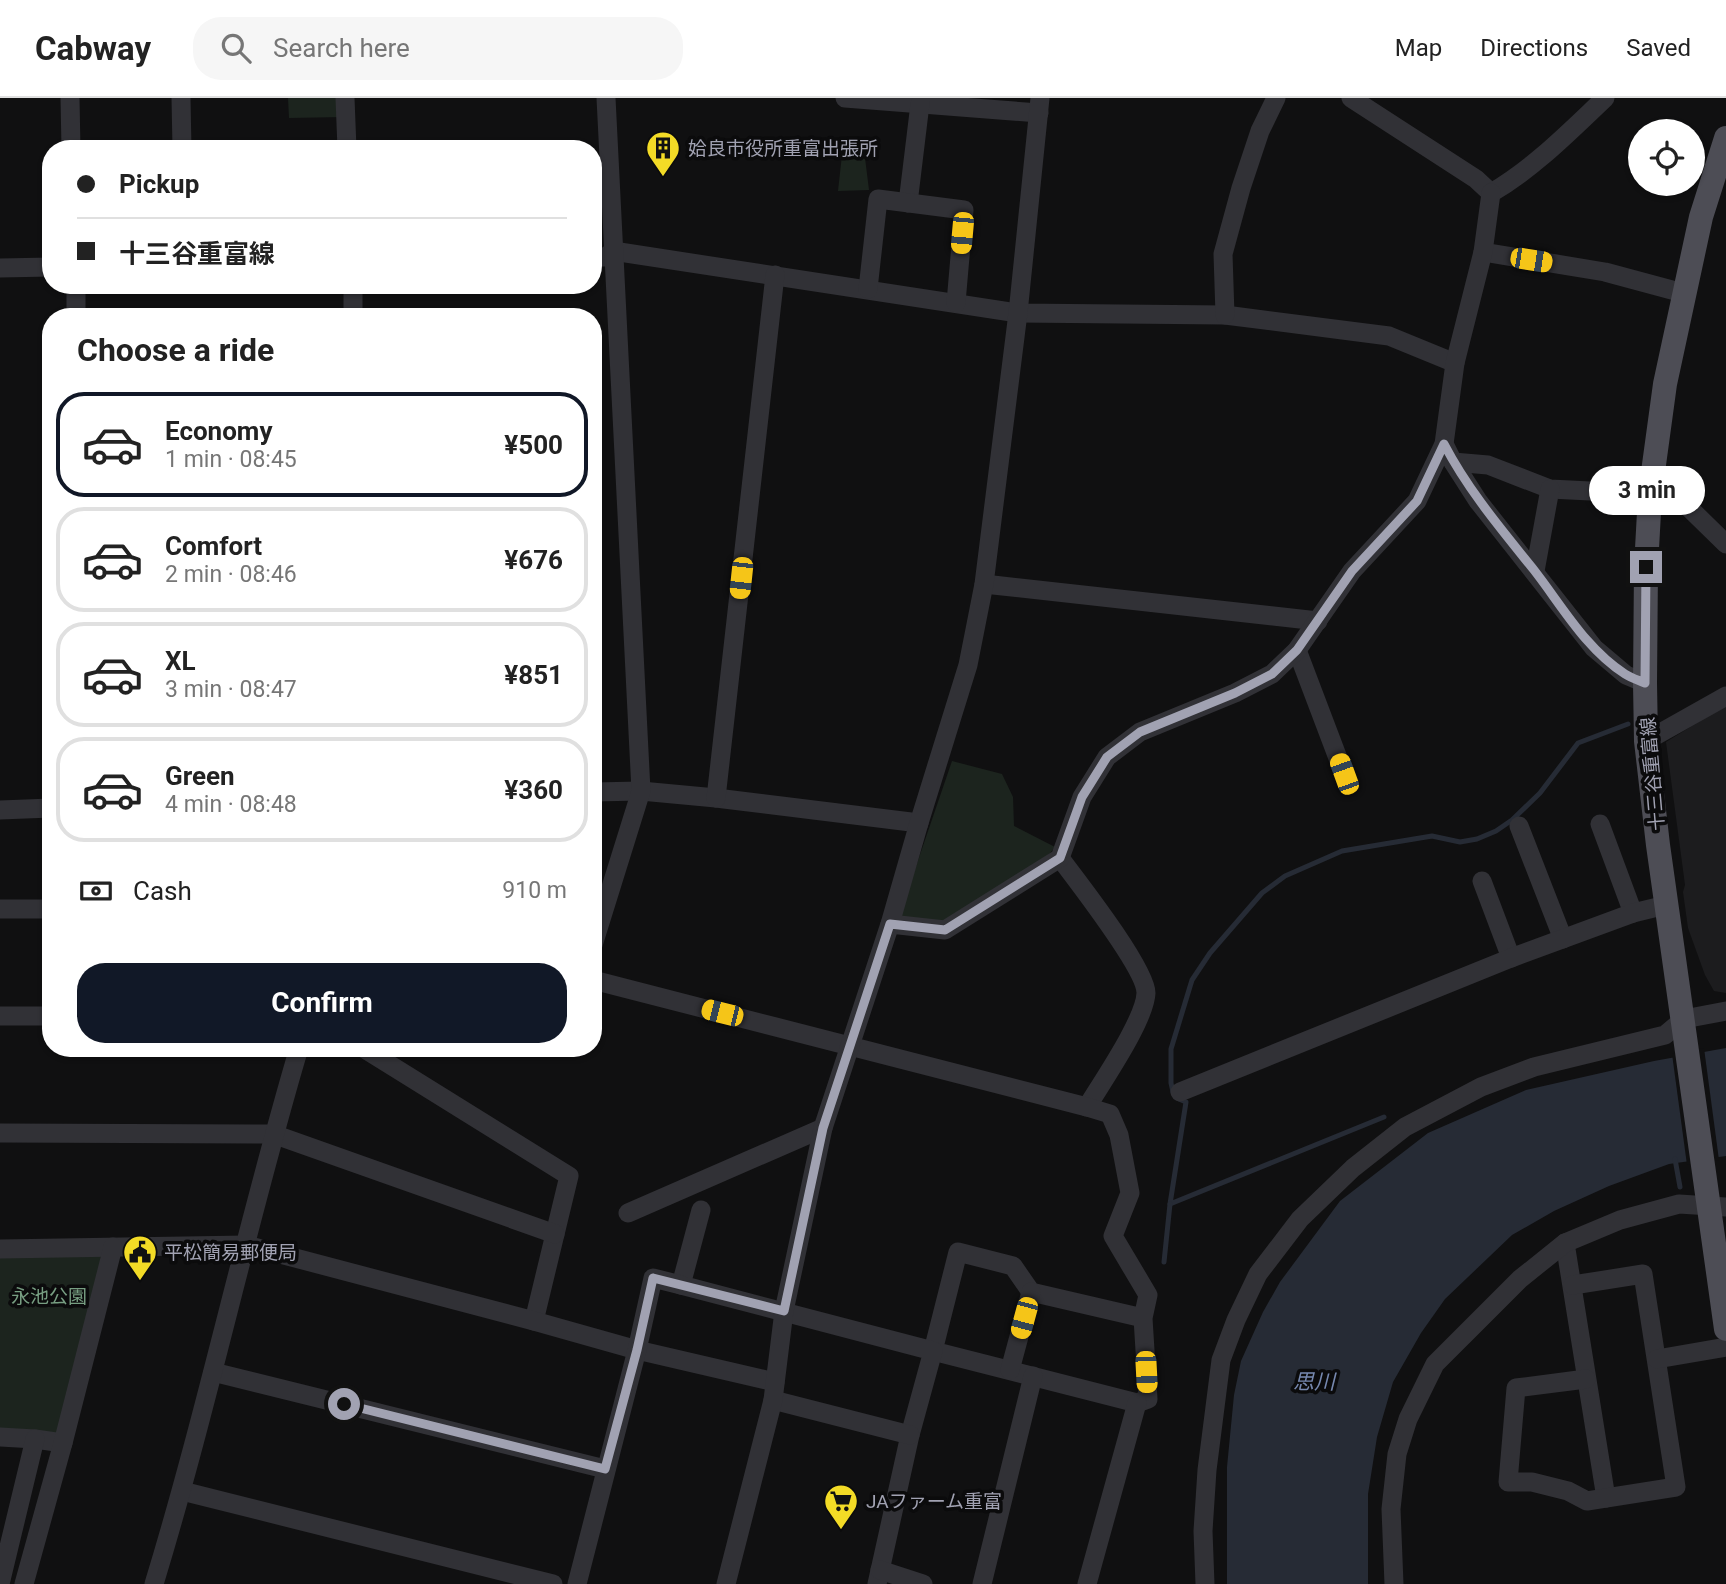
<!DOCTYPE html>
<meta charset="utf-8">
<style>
body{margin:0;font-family:Roboto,"Noto Sans JP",sans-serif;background:#f6f6f6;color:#222;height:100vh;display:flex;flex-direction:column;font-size:26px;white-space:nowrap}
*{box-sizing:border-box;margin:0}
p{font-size:23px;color:#767676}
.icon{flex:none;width:38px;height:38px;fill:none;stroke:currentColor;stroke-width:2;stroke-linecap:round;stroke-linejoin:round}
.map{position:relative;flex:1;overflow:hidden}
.details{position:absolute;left:42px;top:210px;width:560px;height:749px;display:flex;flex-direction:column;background:#fff;border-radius:28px;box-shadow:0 2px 5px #0004}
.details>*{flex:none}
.banner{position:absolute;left:42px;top:42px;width:560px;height:154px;border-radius:28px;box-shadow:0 2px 5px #0004;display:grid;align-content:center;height:154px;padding:0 35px;background:#fff}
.buttons{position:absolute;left:1628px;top:21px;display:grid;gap:14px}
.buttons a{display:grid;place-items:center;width:77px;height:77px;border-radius:50%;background:#fff;box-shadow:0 2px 5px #0004;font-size:35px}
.end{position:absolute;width:32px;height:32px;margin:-16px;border:9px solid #a1a2b2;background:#111;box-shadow:0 0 0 4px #111}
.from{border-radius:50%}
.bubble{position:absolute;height:49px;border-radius:24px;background:#fff;box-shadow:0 2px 5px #0004;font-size:23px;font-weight:700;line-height:49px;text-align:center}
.car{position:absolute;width:21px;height:42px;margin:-21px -10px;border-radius:9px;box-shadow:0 0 5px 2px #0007;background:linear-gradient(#f5c518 24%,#345 0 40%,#f5c518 0 76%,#345 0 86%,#f5c518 0)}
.banner b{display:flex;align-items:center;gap:24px;height:66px;font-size:26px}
.banner b+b{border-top:2px solid #e0e0e0}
.banner i{width:18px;height:18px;background:#222}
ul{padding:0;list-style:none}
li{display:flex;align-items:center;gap:21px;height:105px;margin:0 14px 10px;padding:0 21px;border:4px solid #e0e0e0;border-radius:28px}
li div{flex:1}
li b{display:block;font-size:26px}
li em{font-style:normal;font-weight:700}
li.active{border-color:#111827}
li>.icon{width:63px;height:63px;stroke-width:1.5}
h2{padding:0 35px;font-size:32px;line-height:84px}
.pay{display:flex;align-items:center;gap:18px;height:77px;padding:0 35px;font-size:26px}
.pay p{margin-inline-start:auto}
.button{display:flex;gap:14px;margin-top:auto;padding:14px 35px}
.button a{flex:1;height:80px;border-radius:28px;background:#111827;color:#fff;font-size:28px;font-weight:700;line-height:80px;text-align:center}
header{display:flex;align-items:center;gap:42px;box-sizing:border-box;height:98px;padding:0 35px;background:#fff;border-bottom:2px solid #e0e0e0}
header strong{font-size:33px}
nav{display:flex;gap:38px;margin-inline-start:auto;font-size:24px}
.search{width:490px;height:63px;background:#f6f6f6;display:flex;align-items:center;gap:18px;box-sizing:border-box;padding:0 24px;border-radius:28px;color:#767676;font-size:26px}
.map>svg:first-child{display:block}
</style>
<header>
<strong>Cabway</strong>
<div class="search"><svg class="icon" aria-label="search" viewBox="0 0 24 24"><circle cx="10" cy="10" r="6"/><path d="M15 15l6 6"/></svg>Search here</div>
<nav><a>Map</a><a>Directions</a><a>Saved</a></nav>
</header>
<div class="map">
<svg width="1726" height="1486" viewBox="0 0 1726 1486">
<rect width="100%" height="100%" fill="#101011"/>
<path fill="#1c1c1e" d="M1726,607V895L1714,893L1705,877L1688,830L1683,794L1685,787L1666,644Z"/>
<g fill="#1c241e">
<path d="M288,0H342L344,19L289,20Z"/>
<path d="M842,57L865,60L869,92L838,93Z"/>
<path d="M952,663L1002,676L1013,699L1014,728L1055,749L1047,759L942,825L898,821Z"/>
<path d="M113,1149L63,1345L0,1340V1151Z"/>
</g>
<path fill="#262b35" d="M1726,950V1058L1669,1066L1609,1088L1554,1113L1512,1137L1445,1201L1421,1235L1393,1284L1377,1339L1368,1396V1486H1227V1369L1234,1297L1241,1263L1263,1214L1280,1184L1340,1103L1428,1035L1526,992L1654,963Z"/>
<path fill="#101011" d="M1704,950L1719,1062L1687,1067L1672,956Z"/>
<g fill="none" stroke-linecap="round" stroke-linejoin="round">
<g stroke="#262b35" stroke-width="5">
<path d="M1173,994L1171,985V951L1192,882L1210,855L1262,795L1285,778L1342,753L1432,738L1460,744L1477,741L1496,733L1512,722L1540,695L1578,645L1628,626"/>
<path d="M1179,1001L1186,1004L1170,1106L1384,1019"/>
<path d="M1675,1061L1680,1089"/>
<path d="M1164,1164L1170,1106"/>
</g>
<g stroke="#313136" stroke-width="19">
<path d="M70,0L71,51"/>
<path d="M181,0L182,51"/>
<path d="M345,0L347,51"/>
<path d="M845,0L1039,15"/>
<path d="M1351,0L1476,81L1491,95"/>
<path d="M1491,95C1534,70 1569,34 1605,0"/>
<path d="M908,105L920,6"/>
<path d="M1483,154L1605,174L1683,195"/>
<path d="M593,159H606L613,153L1018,215L1225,217L1389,238L1455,265"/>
<path d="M0,170L51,169"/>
<path d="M76,187V219"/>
<path d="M353,187V219"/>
<path d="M868,191L878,101L964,112L956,205"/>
<path d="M1225,217L1223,156L1241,90L1260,33L1276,0"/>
<path d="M1444,346L1453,364L1478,403L1594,550L1626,577L1645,585"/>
<path d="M1453,364L1488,367L1550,391L1650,396L1679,400L1726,446"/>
<path d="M1535,473L1550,391"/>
<path d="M984,486L1318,523"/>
<path d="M1297,552L1344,676"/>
<path d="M1646,643L1726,598"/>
<path d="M593,694L641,693L716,700L919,725"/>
<path d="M716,700L775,177"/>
<path d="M0,712L51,710"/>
<path d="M1600,726L1633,815"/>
<path d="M1519,728L1563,841"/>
<path d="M1060,760C1078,784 1146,871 1146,895C1145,922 1102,984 1087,1009"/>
<path d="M1482,783L1511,860"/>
<path d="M0,811H51"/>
<path d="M890,826L945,832L1060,760L1082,699L1107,659L1140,634L1235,595L1272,576L1297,552L1352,473L1417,403L1444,346L1455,265L1483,154L1491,95"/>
<path d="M593,847L641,693L606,0"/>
<path d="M593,882L1087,1009L1110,1016L1119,1037L1130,1095L1113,1138L1148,1197L1143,1220L1148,1301L1137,1305L933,1253L958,1154L1013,1168L1031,1194L1143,1220"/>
<path d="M0,918H51"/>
<path d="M363,950L569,1078L534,1223"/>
<path d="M1180,994L1511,860L1633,815L1666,807"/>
<path d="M0,1035L273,1036L555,1136"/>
<path d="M701,1112L681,1187L933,1253L910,1337L877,1486"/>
<path d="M628,1115L823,1030"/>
<path d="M1565,1145L1606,1400"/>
<path d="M0,1151L246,1147L534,1223L637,1252L775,1284"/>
<path d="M1573,1187L1643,1176L1676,1389L1587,1403L1568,1393L1532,1384H1508L1516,1290L1586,1281"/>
<path d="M1657,1261L1726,1249"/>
<path d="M1010,1272L1031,1194"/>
<path d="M213,1274L605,1371"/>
<path d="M773,1302L910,1337"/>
<path d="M0,1339L35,1341L63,1345"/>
<path d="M182,1393L553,1486"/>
<path d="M880,1472L923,1486"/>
<path d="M0,1486L35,1341"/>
<path d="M24,1486L63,1345L113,1149"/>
<path d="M154,1486C208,1309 246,1128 299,950"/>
<path d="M577,1486L637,1252L653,1180L681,1187"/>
<path d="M726,1486L773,1302L784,1213L823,1030L890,826L919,725L968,567L984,486L1018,215L1040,0"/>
<path d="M982,1486L1033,1278"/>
<path d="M1087,1486L1137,1305"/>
<path d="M1205,1486L1203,1433L1207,1372L1221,1262L1236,1222L1258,1176L1300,1121L1353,1070L1405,1029L1481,989L1534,969L1665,937L1684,921L1726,913"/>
<path d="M1394,1486L1391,1411L1397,1356L1408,1321L1435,1266L1520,1181L1565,1145L1620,1122L1679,1106L1726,1109"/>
</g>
<path stroke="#4d4d55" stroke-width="24" d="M1726,40L1701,119L1665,286L1650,396L1646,469L1645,585L1646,643L1658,747L1726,1231"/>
</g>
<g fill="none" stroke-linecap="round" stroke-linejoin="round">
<path stroke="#a1a2b2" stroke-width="9" d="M344,1306L605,1371L637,1252L653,1180L784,1213L823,1030L890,826L945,832L1060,760L1082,699L1107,659L1140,634L1235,595L1272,576L1297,552L1352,473L1417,403L1444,346C1468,392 1501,431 1534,472C1562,508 1586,551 1625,576C1631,580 1638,582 1645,585L1646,469"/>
</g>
<defs>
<g id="building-pin" transform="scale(1.75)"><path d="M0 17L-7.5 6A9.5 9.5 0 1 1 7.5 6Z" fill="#f3db26" stroke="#0b0b0c"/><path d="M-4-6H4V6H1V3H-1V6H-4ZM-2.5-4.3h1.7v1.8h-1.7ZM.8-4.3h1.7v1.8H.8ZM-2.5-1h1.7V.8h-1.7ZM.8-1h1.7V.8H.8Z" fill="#111"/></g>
<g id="civic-pin" transform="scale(1.75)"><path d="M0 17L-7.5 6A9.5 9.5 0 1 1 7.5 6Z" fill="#f3db26" stroke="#0b0b0c"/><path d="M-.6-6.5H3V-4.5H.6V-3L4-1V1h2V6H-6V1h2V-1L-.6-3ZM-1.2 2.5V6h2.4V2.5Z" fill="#111"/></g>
<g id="supermarket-pin" transform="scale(1.75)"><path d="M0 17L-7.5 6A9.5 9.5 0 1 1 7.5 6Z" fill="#f3db26" stroke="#0b0b0c"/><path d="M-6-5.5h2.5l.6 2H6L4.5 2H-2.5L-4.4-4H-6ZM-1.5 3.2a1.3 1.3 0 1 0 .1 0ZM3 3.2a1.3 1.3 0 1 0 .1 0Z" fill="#111"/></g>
</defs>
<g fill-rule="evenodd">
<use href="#building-pin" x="663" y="50"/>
<use href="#civic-pin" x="140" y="1154"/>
<use href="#supermarket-pin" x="841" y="1403"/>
</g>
<g text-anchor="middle" stroke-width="7" stroke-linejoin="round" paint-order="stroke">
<g font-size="19" fill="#a1a2b2" stroke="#0b0b0c" text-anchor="start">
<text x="688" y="57">姶良市役所重富出張所</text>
<text x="164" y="1161">平松簡易郵便局</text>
<text x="866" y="1410">JAファーム重富</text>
</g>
<g font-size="19" fill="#a1a2b2" stroke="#0b0b0c">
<text transform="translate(1652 676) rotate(-95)" y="7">十三谷重富線</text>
</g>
<g font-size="19" fill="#779e82" stroke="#0b0b0c">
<text x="49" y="1205">永池公園</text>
</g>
<g font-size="21" font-style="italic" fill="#7688af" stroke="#0b0b0c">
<text x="1314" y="1291">思川</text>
</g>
</g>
</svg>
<div class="buttons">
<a><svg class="icon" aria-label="locate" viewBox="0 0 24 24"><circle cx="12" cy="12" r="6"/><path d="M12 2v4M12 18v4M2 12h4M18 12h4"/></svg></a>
</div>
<i class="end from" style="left:344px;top:1306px"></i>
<i class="end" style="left:1646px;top:469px"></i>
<div class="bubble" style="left:1589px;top:368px;width:116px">3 min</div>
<i class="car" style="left:962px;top:135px;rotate:185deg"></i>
<i class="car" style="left:1531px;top:162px;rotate:99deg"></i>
<i class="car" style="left:741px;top:480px;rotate:186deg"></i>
<i class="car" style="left:1344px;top:676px;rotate:340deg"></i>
<i class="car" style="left:722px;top:915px;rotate:284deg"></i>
<i class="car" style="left:1024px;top:1220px;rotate:195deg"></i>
<i class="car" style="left:1146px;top:1274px;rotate:177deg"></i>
<div class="banner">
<b><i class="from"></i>Pickup</b>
<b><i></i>十三谷重富線</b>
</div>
<section class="details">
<h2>Choose a ride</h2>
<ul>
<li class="active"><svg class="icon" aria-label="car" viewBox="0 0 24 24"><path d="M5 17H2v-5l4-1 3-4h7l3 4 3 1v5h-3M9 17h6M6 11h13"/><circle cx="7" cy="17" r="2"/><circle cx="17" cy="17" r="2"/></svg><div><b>Economy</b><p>1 min · 08:45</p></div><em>¥500</em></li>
<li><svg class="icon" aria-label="car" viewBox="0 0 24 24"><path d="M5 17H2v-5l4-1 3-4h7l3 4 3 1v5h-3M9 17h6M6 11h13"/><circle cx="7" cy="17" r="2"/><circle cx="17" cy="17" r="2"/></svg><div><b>Comfort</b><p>2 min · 08:46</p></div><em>¥676</em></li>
<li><svg class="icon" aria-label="car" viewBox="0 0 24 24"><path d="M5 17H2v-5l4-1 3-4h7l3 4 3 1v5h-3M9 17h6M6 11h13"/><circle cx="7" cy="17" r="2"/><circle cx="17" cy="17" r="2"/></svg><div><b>XL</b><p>3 min · 08:47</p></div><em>¥851</em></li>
<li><svg class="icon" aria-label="car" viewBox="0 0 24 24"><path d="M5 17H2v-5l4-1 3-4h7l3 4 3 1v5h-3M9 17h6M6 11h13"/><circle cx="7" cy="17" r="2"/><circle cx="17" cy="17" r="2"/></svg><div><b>Green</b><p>4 min · 08:48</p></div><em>¥360</em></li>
</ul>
<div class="pay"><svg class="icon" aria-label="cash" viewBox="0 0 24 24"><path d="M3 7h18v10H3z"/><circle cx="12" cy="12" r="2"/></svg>Cash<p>910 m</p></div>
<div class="button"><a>Confirm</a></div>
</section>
</div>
